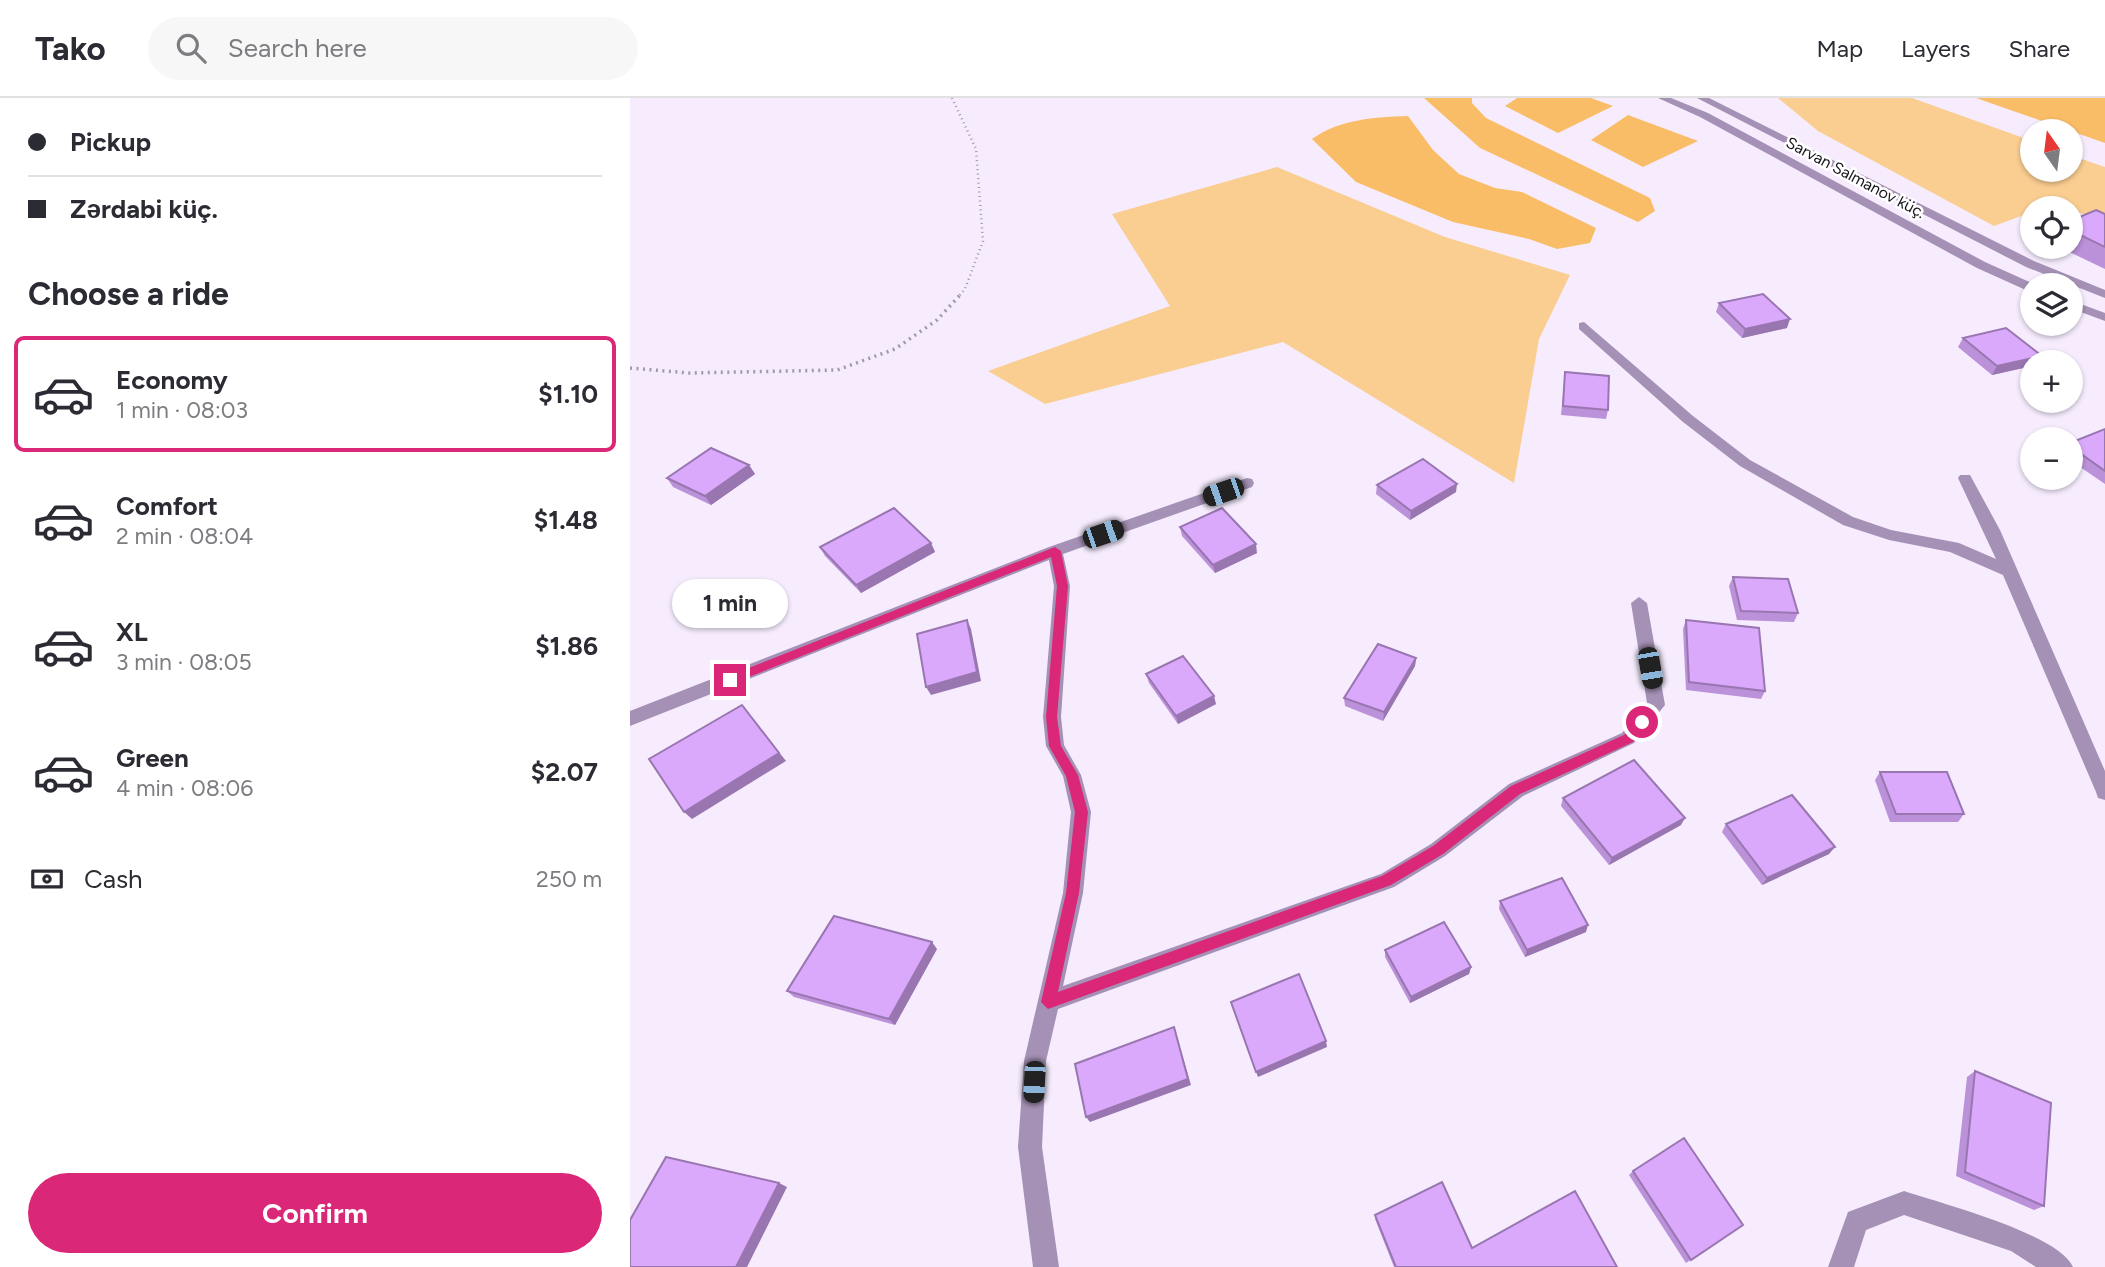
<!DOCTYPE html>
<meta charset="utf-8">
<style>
body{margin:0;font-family:Figtree,sans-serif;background:#f7f7f7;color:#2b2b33;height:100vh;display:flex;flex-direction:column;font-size:26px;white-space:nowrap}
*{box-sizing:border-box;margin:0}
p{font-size:23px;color:#7c7c81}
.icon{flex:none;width:38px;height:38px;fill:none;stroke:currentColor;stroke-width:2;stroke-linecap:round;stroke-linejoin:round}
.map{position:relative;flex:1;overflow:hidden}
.panel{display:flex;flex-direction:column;background:#fff;width:630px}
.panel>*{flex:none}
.banner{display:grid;align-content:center;height:154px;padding:0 28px;background:#fff}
.needle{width:46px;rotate:346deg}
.buttons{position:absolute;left:1390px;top:21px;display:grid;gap:14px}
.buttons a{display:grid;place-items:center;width:63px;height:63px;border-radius:50%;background:#fff;box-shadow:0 2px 5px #0004;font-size:35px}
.end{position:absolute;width:32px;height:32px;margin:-16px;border:9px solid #db2777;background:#fff;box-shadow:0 0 0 4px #fff}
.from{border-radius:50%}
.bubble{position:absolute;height:49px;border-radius:24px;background:#fff;box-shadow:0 2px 5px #0004;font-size:23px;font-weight:700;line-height:49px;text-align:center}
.car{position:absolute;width:21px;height:42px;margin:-21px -10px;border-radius:9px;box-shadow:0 0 5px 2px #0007;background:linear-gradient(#222 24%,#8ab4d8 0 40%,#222 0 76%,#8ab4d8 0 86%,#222 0)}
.banner b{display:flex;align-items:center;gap:24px;height:66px;font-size:26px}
.banner b+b{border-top:2px solid #e1e1e2}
.banner i{width:18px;height:18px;background:#2b2b33}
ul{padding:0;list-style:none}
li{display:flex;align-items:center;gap:21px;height:116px;margin:0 14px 10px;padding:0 14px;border:4px solid transparent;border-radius:10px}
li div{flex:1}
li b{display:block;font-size:26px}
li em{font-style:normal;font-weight:700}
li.selected{border-color:#db2777}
li>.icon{width:63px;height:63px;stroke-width:1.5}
h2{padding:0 28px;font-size:32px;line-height:84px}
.pay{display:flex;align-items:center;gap:18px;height:77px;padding:0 28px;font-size:26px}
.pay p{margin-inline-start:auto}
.primary-button{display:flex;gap:14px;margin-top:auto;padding:14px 28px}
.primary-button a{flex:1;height:80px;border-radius:42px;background:#db2777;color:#fff;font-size:28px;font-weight:700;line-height:80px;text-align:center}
header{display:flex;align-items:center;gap:42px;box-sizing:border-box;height:98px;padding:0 35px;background:#fff;border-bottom:2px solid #e1e1e2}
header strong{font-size:33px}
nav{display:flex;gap:38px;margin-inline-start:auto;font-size:24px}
.search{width:490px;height:63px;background:#f7f7f7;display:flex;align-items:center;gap:18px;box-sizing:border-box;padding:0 24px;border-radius:38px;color:#7c7c81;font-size:26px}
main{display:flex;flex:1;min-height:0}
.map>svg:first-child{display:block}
</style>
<header>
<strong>Tako</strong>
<div class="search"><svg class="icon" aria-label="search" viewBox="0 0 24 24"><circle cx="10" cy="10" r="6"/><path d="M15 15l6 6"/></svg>Search here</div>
<nav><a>Map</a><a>Layers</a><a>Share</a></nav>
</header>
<main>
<section class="panel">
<div class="banner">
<b><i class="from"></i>Pickup</b>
<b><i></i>Zərdabi küç.</b>
</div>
<h2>Choose a ride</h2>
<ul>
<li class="selected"><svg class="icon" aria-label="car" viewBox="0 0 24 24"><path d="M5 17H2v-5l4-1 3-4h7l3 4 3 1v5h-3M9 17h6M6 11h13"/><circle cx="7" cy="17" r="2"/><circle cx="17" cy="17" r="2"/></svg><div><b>Economy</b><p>1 min · 08:03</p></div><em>$1.10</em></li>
<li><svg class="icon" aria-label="car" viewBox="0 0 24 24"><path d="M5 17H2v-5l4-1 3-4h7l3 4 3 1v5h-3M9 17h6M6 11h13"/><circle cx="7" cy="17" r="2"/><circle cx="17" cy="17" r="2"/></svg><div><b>Comfort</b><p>2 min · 08:04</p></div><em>$1.48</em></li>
<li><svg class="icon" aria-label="car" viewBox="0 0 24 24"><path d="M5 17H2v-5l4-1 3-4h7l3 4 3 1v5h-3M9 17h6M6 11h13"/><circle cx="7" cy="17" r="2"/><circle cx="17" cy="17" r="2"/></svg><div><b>XL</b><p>3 min · 08:05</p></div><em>$1.86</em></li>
<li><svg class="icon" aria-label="car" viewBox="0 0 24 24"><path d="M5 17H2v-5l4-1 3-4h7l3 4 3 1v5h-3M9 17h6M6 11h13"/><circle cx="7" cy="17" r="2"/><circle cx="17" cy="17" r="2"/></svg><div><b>Green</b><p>4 min · 08:06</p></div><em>$2.07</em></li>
</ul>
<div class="pay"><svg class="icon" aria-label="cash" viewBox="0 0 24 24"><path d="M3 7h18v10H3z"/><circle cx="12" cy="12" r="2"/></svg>Cash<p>250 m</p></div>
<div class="primary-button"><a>Confirm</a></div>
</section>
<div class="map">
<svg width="1475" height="1169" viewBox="0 0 1475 1169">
<rect width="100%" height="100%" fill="#f6ecfe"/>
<g fill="#facd91">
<path d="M1148,0H1282L1402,43V72H1440V57L1475,69V125L1426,105L1412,110H1402V114L1364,128L1188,33Z"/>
<path d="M647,69L815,139L940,177L909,241L884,385L653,244L415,306L358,273L540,208L482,116Z"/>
</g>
<g fill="#fabd67">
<path d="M794,0H842V5L856,20L1020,100L1025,113L1008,124L850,50Z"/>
<path d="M887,0H961L983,8L928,35L875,8Z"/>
<path d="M1346,0H1475V45Z"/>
<path d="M998,17L1068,43L1013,69L961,42Z"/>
<path d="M778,18L803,52L829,76L865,90L892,94L966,130L960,145L927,151L899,141L823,124L726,84L682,41C710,21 745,19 778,18Z"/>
</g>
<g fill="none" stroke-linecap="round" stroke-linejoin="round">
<path stroke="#a199a7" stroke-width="2.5" stroke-dasharray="1 3.5" stroke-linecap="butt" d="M322,0L346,51L353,143L335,191L329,198"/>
<path stroke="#a199a7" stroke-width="3.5" stroke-dasharray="2 4.5" stroke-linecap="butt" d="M0,270L59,275L207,272L265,251L307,222L331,196"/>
<path fill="#a591b5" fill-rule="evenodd" d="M1067,0H1079L1404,163L1475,192V200L1396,169Z"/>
<g fill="#a591b5" fill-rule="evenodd">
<path d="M1028,0H1041L1078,15L1355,164L1406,187H1402V194L1398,193L1347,170L1070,19Z"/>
<path d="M1440,202L1475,215V223L1440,210Z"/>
<path d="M954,224L1063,318L1120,362L1223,419L1261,432L1329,445L1366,461L1328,380L1330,377H1340L1370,432L1475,673V702L1468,700L1466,694L1373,477L1320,454L1259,442L1213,427L1110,368L1053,324L949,231V225Z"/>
<path d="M617,380L622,381L624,385L622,389L433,456L440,488L431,619L434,647L451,677L461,714L453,795L433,888L751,776L801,746L879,686L992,635L1017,605L1001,505L1009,499L1017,505L1035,607L1004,645L893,698L815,758L764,789L428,911L416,963L412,1049L429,1169H403L388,1049L394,963L433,795L441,714L433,678L416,648L413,619L424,488L419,462L0,628V613L419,449Z"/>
<path d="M1274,1093C1310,1105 1429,1136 1443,1169H1406L1381,1153L1274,1117L1236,1132L1224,1169H1198L1218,1114Z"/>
</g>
</g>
<g fill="#bb91d9">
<path d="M1475,116V171L1429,149H1440V123Z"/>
<path d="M1089,205L1157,230L1112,240L1086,214Z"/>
<path d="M1333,240L1412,258L1408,264H1402V268L1362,277L1328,249Z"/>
<path d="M935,274L978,312L976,321L931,317Z"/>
<path d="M1475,331V386L1440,362V345Z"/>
<path d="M119,367L125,376L81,407L43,389L37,380Z"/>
<path d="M747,387L826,394L780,422L746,396Z"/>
<path d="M550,429L627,455L585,475L552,438Z"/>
<path d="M301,445L305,454L231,495L195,458L190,449Z"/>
<path d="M1103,479L1168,515L1164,524L1107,522L1099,488Z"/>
<path d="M1056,522L1135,593L1131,601L1056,592L1053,531Z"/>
<path d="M786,560L785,568L753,623L715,608L714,600Z"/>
<path d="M516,576L586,606L548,626L519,585Z"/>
<path d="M1250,674L1334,716L1328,724H1260L1245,682Z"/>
<path d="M933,700L1051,727L979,767L931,708Z"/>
<path d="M1096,726L1199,756L1132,787L1092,734Z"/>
<path d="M870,803L956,834L895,859L869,811Z"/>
<path d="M307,851L265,927L164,899L157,893Z"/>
<path d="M755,852L841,869L839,876L780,905L755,859Z"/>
<path d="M1345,973L1414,1108L1404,1112L1326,1078L1337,979Z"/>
<path d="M1003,1073L1113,1127L1056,1165L999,1077Z"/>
<path d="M745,1117L842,1150L987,1169H764L745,1121Z"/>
</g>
<g fill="#9976b0">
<path d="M1160,221L1157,230L1112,240L1115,231Z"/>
<path d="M1412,258L1408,264H1402V268L1362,277L1367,268Z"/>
<path d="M119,367L125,376L81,407L75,398Z"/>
<path d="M827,386L826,394L780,422L781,413Z"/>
<path d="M301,445L305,454L231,495L226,487Z"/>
<path d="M626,446L627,455L585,475L583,467Z"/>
<path d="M337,522L341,531L351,583L301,597L296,589Z"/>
<path d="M786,560L785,568L753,623L754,614Z"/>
<path d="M584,598L586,606L548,626L546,618Z"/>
<path d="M112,607L156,663L62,721L54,714Z"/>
<path d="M1055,720L1051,727L979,767L982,760Z"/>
<path d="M1205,749L1199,756L1132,787L1137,780Z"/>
<path d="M958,827L956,834L895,859L897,852Z"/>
<path d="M302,844L307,851L265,927L259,921Z"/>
<path d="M841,869L839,876L780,905L781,899Z"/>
<path d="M544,929L561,987L460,1024L456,1019Z"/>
<path d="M696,943L697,949L628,979L626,974Z"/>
<path d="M149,1085L157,1089L117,1169H106Z"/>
</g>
<g fill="#daa9fc" stroke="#9976b0" stroke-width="2">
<path d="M1466,112L1475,116V149L1440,132V123Z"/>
<path d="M1133,196L1160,221L1115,231L1089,205Z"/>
<path d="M1376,230L1412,258L1367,268L1333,240Z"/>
<path d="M935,274L979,278L978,312L933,308Z"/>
<path d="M1475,331V373L1440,348V345Z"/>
<path d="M81,350L119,367L75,398L37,380Z"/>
<path d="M793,361L827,386L781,413L747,387Z"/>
<path d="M264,410L301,445L226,487L190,449Z"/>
<path d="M592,410L626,446L583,467L550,429Z"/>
<path d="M1103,479L1158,481L1168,515L1111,513Z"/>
<path d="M337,522L347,574L296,589L287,536Z"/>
<path d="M1056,522L1129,530L1135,593L1059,584Z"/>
<path d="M748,546L786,560L754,614L714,600Z"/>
<path d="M553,558L584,598L546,618L516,576Z"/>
<path d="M112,607L149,655L54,714L19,661Z"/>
<path d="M1004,662L1055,720L982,760L933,700Z"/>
<path d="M1250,674H1317L1334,716H1266Z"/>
<path d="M1162,697L1205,749L1137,780L1096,726Z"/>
<path d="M932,780L958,827L897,852L870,803Z"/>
<path d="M204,818L302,844L259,921L157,893Z"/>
<path d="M814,824L841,869L781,899L755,852Z"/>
<path d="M669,876L696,943L626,974L601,904Z"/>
<path d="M544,929L558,981L456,1019L445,966Z"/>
<path d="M1345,973L1421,1005L1414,1108L1335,1074Z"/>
<path d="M1054,1040L1113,1127L1061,1162L1003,1073Z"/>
<path d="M36,1059L149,1085L106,1169H0V1122Z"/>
<path d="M812,1084L842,1150L945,1093L987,1169H766L745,1117Z"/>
</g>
<path fill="#db2777" d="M425,449L431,453L438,488L427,619L431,648L448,677L458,714L449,795L428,894L752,778L803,748L881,688L994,637L1012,619L1018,624L1003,644L890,696L813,756L761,787L418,911L411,904L436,795L445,714L436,678L419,648L416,619L427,488L421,459L104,585L100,586L94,582L96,579Z"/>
<g text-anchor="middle" stroke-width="5" stroke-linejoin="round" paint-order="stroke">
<g font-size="16" fill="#161219" stroke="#fff">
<text transform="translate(1226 79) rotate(28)" y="6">Sarvan Salmanov küç.</text>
</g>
</g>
</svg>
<div class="buttons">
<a><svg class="needle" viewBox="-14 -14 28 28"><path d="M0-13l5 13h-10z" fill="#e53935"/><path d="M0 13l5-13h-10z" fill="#7c7c81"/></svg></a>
<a><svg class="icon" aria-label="locate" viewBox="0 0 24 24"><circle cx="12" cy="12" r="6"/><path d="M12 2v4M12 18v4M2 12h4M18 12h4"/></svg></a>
<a><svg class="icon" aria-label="layers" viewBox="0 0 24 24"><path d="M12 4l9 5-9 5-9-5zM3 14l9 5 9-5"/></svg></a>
<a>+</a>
<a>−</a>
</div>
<i class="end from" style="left:1012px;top:624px"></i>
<i class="end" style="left:100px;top:582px"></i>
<div class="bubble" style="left:42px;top:481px;width:116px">1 min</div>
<i class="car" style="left:593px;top:394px;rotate:251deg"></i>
<i class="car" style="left:473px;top:436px;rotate:71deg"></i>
<i class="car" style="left:1020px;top:570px;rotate:170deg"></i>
<i class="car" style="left:404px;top:984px;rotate:183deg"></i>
</div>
</main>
